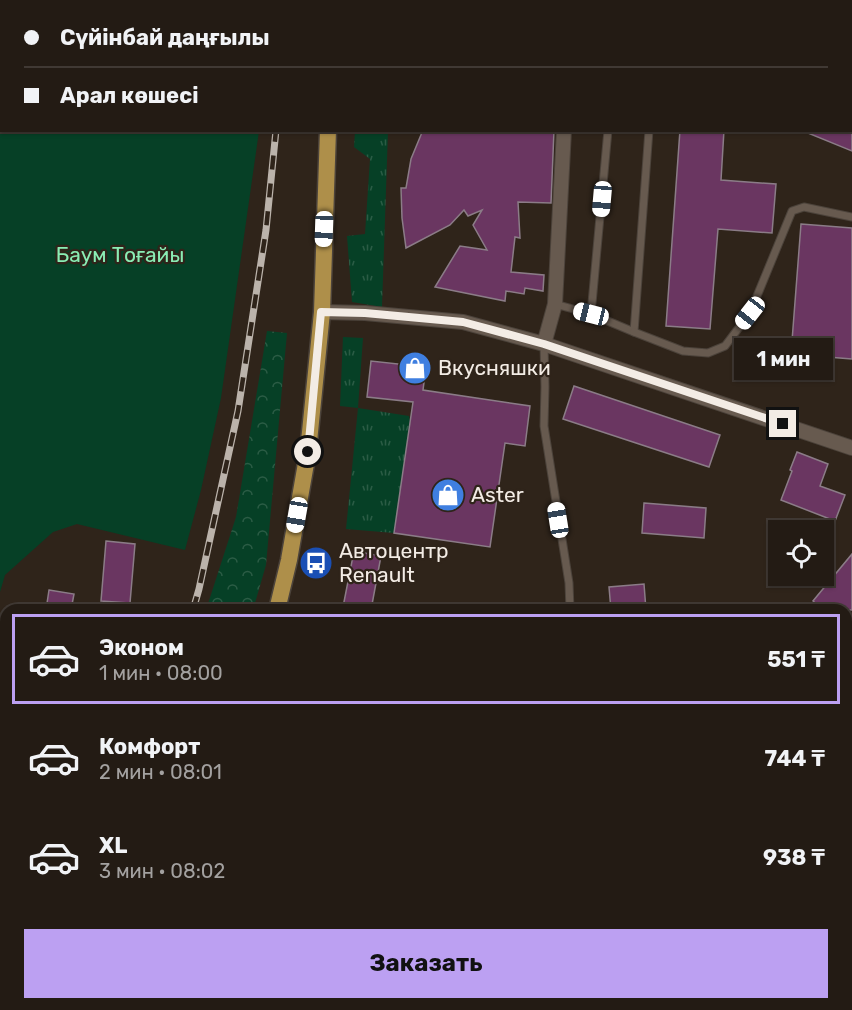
<!DOCTYPE html>
<html lang="ru">
<meta charset="utf-8">
<style>
body{margin:0;font-family:Rubik,sans-serif;background:#2f2822;color:#f1f3f6;height:100vh;display:flex;flex-direction:column;font-size:22px;white-space:nowrap}
*{box-sizing:border-box;margin:0}
p{font-size:20px;color:#a3a1a0}
.icon{flex:none;width:33px;height:33px;fill:none;stroke:currentColor;stroke-width:2;stroke-linecap:round;stroke-linejoin:round}
.map{position:relative;flex:1;overflow:hidden}
.details{position:absolute;left:0px;top:604px;width:852px;height:406px;display:flex;flex-direction:column;background:#231b14;border-radius:18px 18px 0 0;box-shadow:0 2px 4px #0004,0 0 0 2px #403934}
.details>*{flex:none}
.hud{position:absolute;left:0px;top:0px;width:852px;height:132px;box-shadow:0 2px 4px #0004,0 0 0 2px #403934;display:grid;align-content:center;height:132px;padding:0 24px;background:#231b14}
.buttons{position:absolute;left:768px;top:520px;display:grid;gap:12px}
.buttons a{display:grid;place-items:center;width:66px;height:66px;border-radius:0px;background:#231b14;box-shadow:0 2px 4px #0004,0 0 0 2px #403934;font-size:30px}
.end{position:absolute;width:27px;height:27px;margin:-14px;border:8px solid #f3ece5;background:#111;box-shadow:0 0 0 3px #111}
.from{border-radius:50%}
.bubble{position:absolute;height:42px;border-radius:0px;background:#231b14;box-shadow:0 2px 4px #0004,0 0 0 2px #403934;font-size:20px;font-weight:700;line-height:42px;text-align:center}
.car{position:absolute;width:18px;height:36px;margin:-18px -9px;border-radius:8px;box-shadow:0 0 4px 2px #0007;background:linear-gradient(#fff 24%,#345 0 40%,#fff 0 76%,#345 0 86%,#fff 0)}
.hud b{display:flex;align-items:center;gap:21px;height:57px;font-size:22px}
.hud b+b{border-top:2px solid #403934}
.hud i{width:15px;height:15px;background:#f1f3f6}
ul{padding:10px 0 0;list-style:none}
li{display:flex;align-items:center;gap:18px;height:90px;margin:0 12px 9px;padding:0 12px;border:3px solid transparent;border-radius:0px}
li div{flex:1}
li b{display:block;font-size:22px}
li em{font-style:normal;font-weight:700}
li.on{border-color:#bca0f2}
li>.icon{width:54px;height:54px;stroke-width:1.5}
.primary-button{display:flex;gap:12px;margin-top:auto;padding:12px 24px}
.primary-button a{flex:1;height:69px;border-radius:0px;background:#bca0f2;color:#111;font-size:24px;font-weight:700;line-height:69px;text-align:center}
.map>svg:first-child{display:block}
</style>
<div class="map">
<svg width="852" height="1010" viewBox="0 0 852 1010">
<defs>
<pattern id="grass-tufts" width="24" height="20" patternUnits="userSpaceOnUse" patternTransform="scale(1.5)"><rect width="24" height="20" fill="#064026"/><path d="M3 7l-1-3M5 7V3M7 7l1-3M15 17l-1-3M17 17v-4M19 17l1-3" fill="none" stroke="#2b5c45"/></pattern>
<pattern id="forest-crowns" width="20" height="18" patternUnits="userSpaceOnUse" patternTransform="scale(1.5)"><rect width="20" height="18" fill="#064026"/><path d="M2 6a3 3 0 1 1 6 0M12 15a3 3 0 1 1 6 0" fill="none" stroke="#2b5c45"/></pattern>
</defs>
<rect width="100%" height="100%" fill="#2f241a"/>
<g fill="url(#grass-tufts)">
<path d="M355,131H388L382,307L352,302L347,236L365,234L370,159L354,147Z"/>
<path d="M343,337L363,338L358,408L409,416L410,421L394,533L346,529L358,408L340,406Z"/>
</g>
<g fill="url(#forest-crowns)">
<path d="M267,331L287,333L266,565L253,610H206L236,517Z"/>
<path d="M86,1005H134L132,1010H84Z"/>
</g>
<path fill="#064026" d="M0,0H278V2H2V130L259,131L221,398L201,490L185,550L77,524L53,532L5,575L0,592Z"/>
<g fill="#6a3661" stroke="#8b7c87" stroke-width="1.5">
<path d="M423,130H554L551,203L518,202L520,238L515,237L511,272L544,275L543,291L525,288L524,294L506,291L505,301L435,287L460,246L487,250L473,225L482,210L468,216L464,210L450,225L406,248L402,218L401,188H406L411,159Z"/>
<path d="M680,130H724L721,180L776,184L772,233L718,229L710,329L666,326Z"/>
<path d="M852,130V151L803,131V130Z"/>
<path d="M801,224L852,228V359L791,354Z"/>
<path d="M409,358L427,360L423,390L530,406L525,446L505,443L490,547L394,533L413,402L367,397L371,361L407,365Z"/>
<path d="M574,386L720,435L709,467L563,419Z"/>
<path d="M797,452L828,464L820,486L845,495L835,521L781,500L792,471L790,470Z"/>
<path d="M644,503L706,508L704,538L642,533Z"/>
<path d="M106,541L135,544L130,603L101,601Z"/>
<path d="M354,551L381,556L371,610H359L343,607Z"/>
<path d="M852,554V610H824L813,601Z"/>
<path d="M644,584L646,610H611L609,587Z"/>
<path d="M49,590L74,594L71,610H46Z"/>
</g>
<g fill="none" stroke-linecap="round" stroke-linejoin="round">
<g stroke="#4c433b" stroke-width="9">
<g id="service">
<path d="M555,304L591,314L634,332L649,130"/>
<path d="M591,314L608,130"/>
<path d="M634,332L683,351L708,353L725,346L750,313L792,211L804,207L852,217"/>
<path d="M544,344L545,387L544,426L569,583L570,610"/>
<path d="M0,665L6,639"/>
<path d="M0,917L6,919"/>
<path d="M522,1010V1005"/>
</g>
</g>
<g stroke="#4c433b" stroke-width="16">
<g id="minor">
<path d="M571,2V0"/>
<path d="M322,312L365,313L463,322L544,344L852,448"/>
<path d="M544,344L555,304L564,130"/>
<path d="M846,1003L852,982"/>
</g>
</g>
<g stroke="#4c433b" stroke-width="19">
<g id="primary">
<path d="M334,2L335,0"/>
<path d="M277,610L289,560L308,452L322,312L328,130"/>
<path d="M149,1010L151,1005"/>
</g>
</g>
<use href="#service" stroke="#675a4f" stroke-width="7"/>
<use href="#minor" stroke="#675a4f" stroke-width="14"/>
<use href="#primary" stroke="#ae8f4a" stroke-width="16"/>
<g stroke="#bbb3ab" stroke-width="7">
<g id="rail">
<path d="M288,2L289,0"/>
<path d="M193,610L199,589L238,411L266,230L276,130"/>
<path d="M72,1010L73,1005"/>
</g>
</g>
<use href="#rail" stroke="#2f241a" stroke-width="4.5" stroke-dasharray="14" stroke-linecap="butt"/>
</g>
<g fill="none" stroke-linecap="round" stroke-linejoin="round">
<path stroke="#f3ece5" stroke-width="8" d="M308,452L321,312L365,313L463,322L544,344L783,424"/>
</g>
<defs>
<g id="shop-disc" transform="scale(1.725)"><circle r="9.5" fill="#3f7fe0" stroke="#2f241a"/><path d="M-5-2.5h2.3a2.7 3.5 0 0 1 5.4 0H5L5.5 6h-11ZM-1.5-2.5h3a1.5 2.3 0 0 0-3 0Z" fill="#fff"/></g>
<g id="bus-disc" transform="scale(1.725)"><circle r="9.5" fill="#1a4fb4" stroke="#2f241a"/><path d="M-5-6H5V4H4V6H2V4H-2V6H-4V4H-5ZM-3.5-4V0h7V-4ZM-3.5 1.2v1.5H-2V1.2ZM2 1.2v1.5H3.5V1.2Z" fill="#fff"/></g>
</defs>
<g fill-rule="evenodd">
<use href="#shop-disc" x="415" y="368"/>
<use href="#shop-disc" x="448" y="495"/>
<use href="#bus-disc" x="316" y="563"/>
</g>
<g text-anchor="middle" stroke-width="4.5" stroke-linejoin="round" paint-order="stroke">
<g font-size="21" fill="#8aedb4" stroke="#2f241a">
<text x="120" y="262">Баум Тоғайы</text>
</g>
<g font-size="21" fill="#f3ece5" stroke="#2f241a" text-anchor="start">
<text x="438" y="375">Вкусняшки</text>
<text x="471" y="502">Aster</text>
<text x="339" y="558">Автоцентр<tspan x="339" dy="24">Renault</tspan></text>
</g>
</g>
</svg>
<div class="buttons">
<a><svg class="icon" aria-label="locate" viewBox="0 0 24 24"><circle cx="12" cy="12" r="6"/><path d="M12 2v4M12 18v4M2 12h4M18 12h4"/></svg></a>
</div>
<i class="end from" style="left:308px;top:452px"></i>
<i class="end" style="left:783px;top:424px"></i>
<div class="bubble" style="left:734px;top:338px;width:99px">1 мин</div>
<i class="car" style="left:602px;top:199px;rotate:185deg"></i>
<i class="car" style="left:324px;top:229px;rotate:182deg"></i>
<i class="car" style="left:750px;top:313px;rotate:218deg"></i>
<i class="car" style="left:591px;top:314px;rotate:284deg"></i>
<i class="car" style="left:297px;top:515px;rotate:190deg"></i>
<i class="car" style="left:558px;top:520px;rotate:351deg"></i>
<div class="hud">
<b><i class="from"></i>Сүйінбай даңғылы</b>
<b><i></i>Арал көшесі</b>
</div>
<section class="details">
<ul>
<li class="on"><svg class="icon" aria-label="car" viewBox="0 0 24 24"><path d="M5 17H2v-5l4-1 3-4h7l3 4 3 1v5h-3M9 17h6M6 11h13"/><circle cx="7" cy="17" r="2"/><circle cx="17" cy="17" r="2"/></svg><div><b>Эконом</b><p>1 мин · 08:00</p></div><em>551 ₸</em></li>
<li><svg class="icon" aria-label="car" viewBox="0 0 24 24"><path d="M5 17H2v-5l4-1 3-4h7l3 4 3 1v5h-3M9 17h6M6 11h13"/><circle cx="7" cy="17" r="2"/><circle cx="17" cy="17" r="2"/></svg><div><b>Комфорт</b><p>2 мин · 08:01</p></div><em>744 ₸</em></li>
<li><svg class="icon" aria-label="car" viewBox="0 0 24 24"><path d="M5 17H2v-5l4-1 3-4h7l3 4 3 1v5h-3M9 17h6M6 11h13"/><circle cx="7" cy="17" r="2"/><circle cx="17" cy="17" r="2"/></svg><div><b>XL</b><p>3 мин · 08:02</p></div><em>938 ₸</em></li>
</ul>
<div class="primary-button"><a>Заказать</a></div>
</section>
</div>
